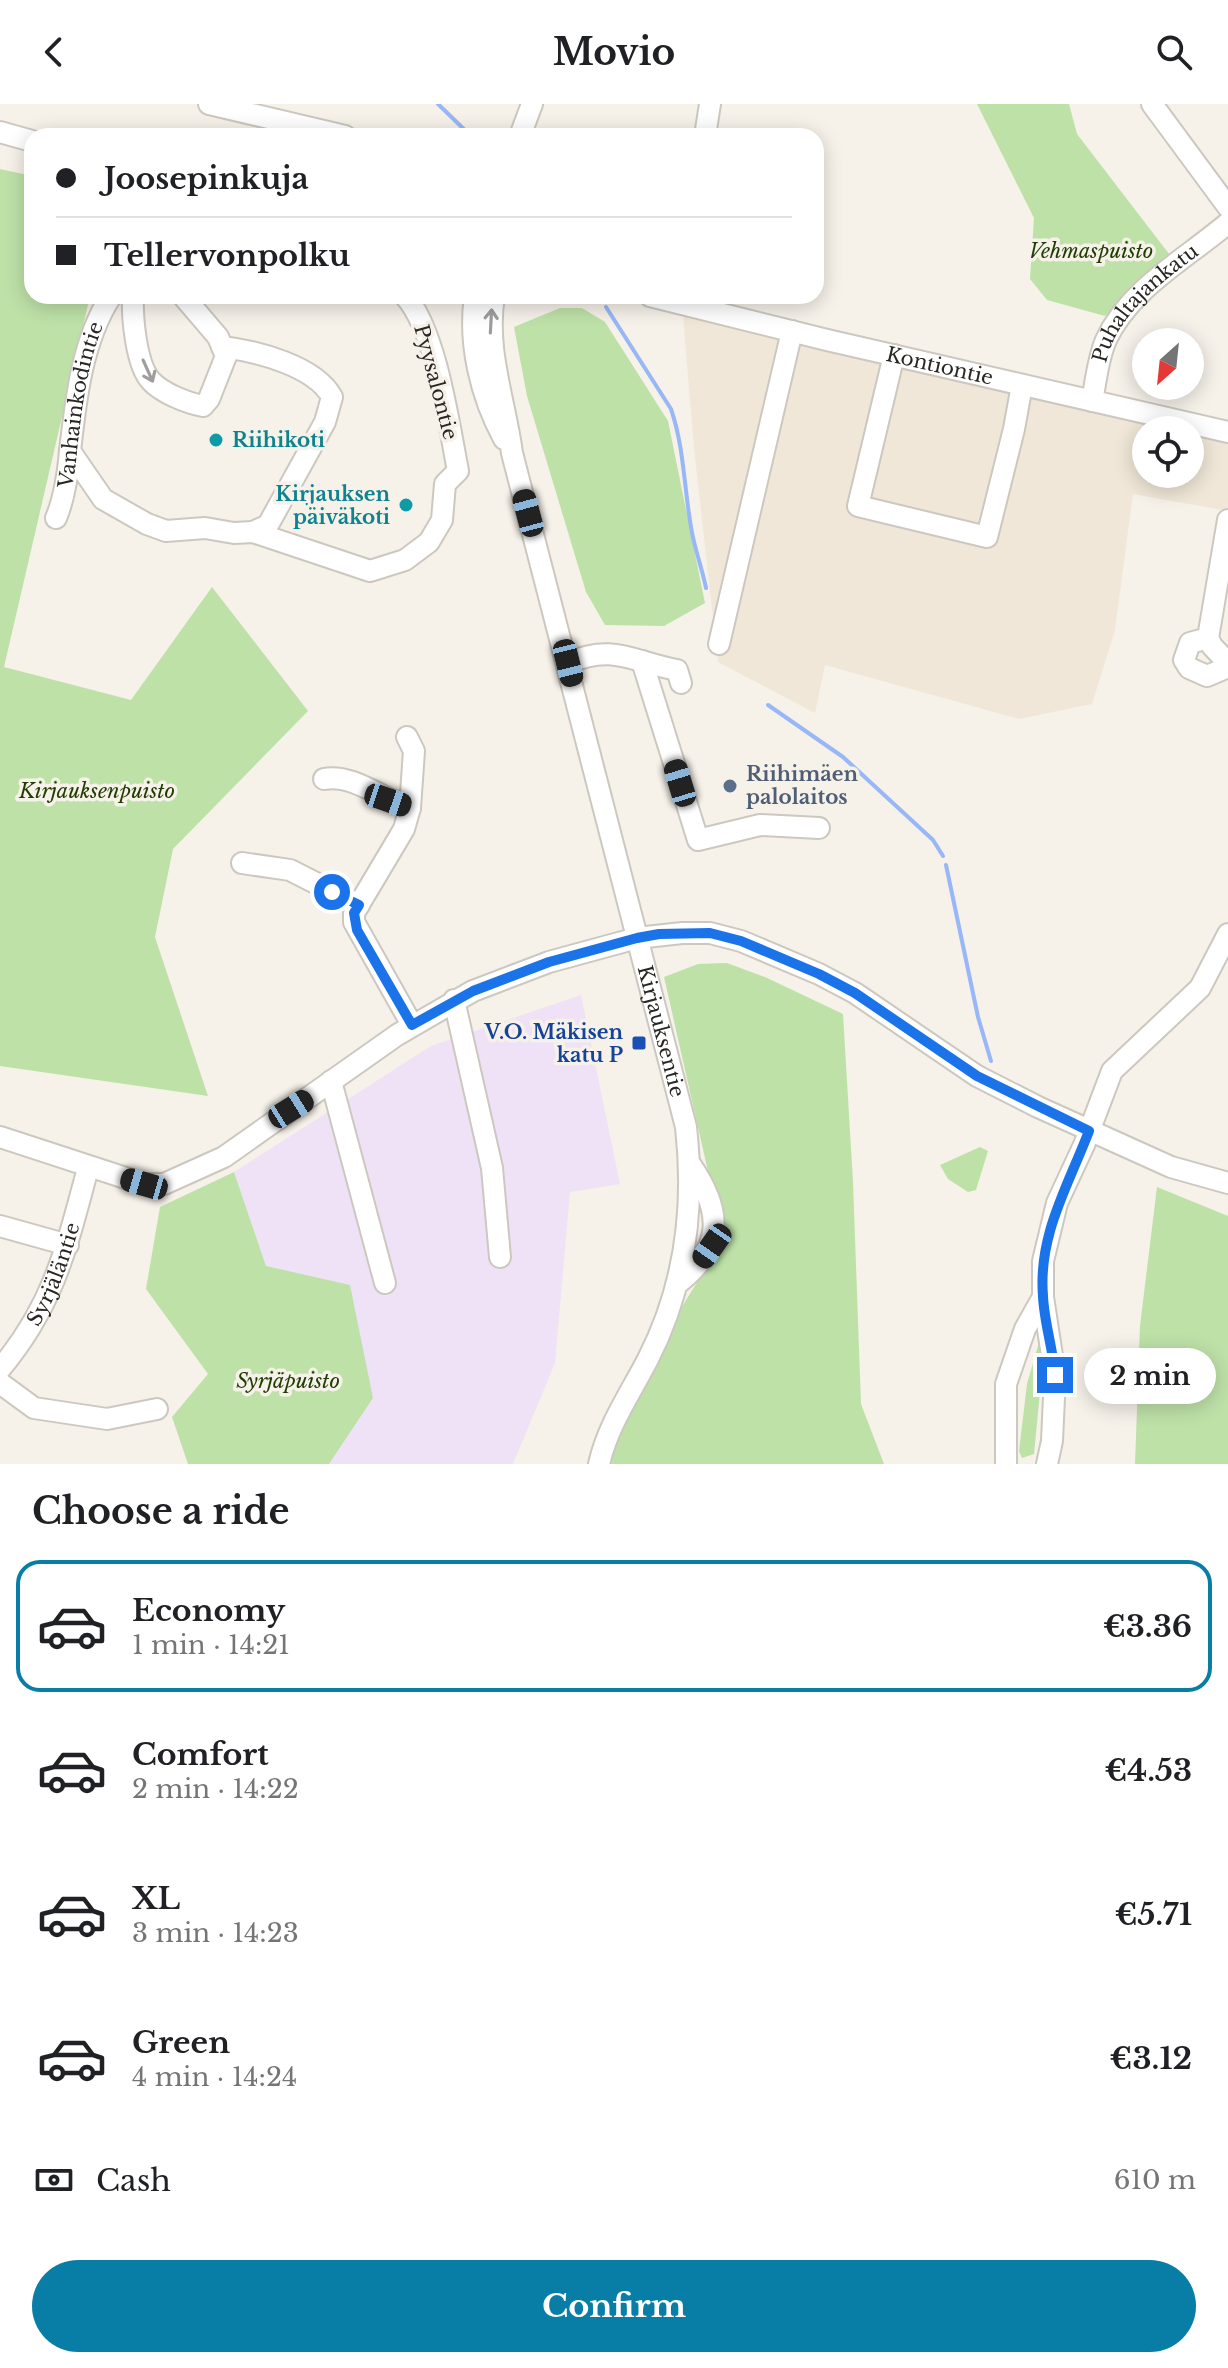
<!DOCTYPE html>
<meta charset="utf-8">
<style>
body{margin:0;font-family:"Libre Baskerville",serif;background:#f6f6f6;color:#202124;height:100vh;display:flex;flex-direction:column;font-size:30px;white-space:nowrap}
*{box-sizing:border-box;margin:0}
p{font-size:26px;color:#757577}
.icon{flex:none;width:44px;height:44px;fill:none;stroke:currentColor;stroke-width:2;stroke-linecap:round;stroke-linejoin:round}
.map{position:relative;height:1360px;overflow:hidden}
.details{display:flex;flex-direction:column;background:#fff;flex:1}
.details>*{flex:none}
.top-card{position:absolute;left:24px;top:24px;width:800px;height:176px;border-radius:24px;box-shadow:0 4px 20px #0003;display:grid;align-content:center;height:176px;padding:0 32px;background:#fff}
.needle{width:52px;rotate:207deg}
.tools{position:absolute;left:1132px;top:224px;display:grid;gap:16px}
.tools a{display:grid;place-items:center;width:72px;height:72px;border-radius:50%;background:#fff;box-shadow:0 4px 20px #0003;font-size:40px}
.end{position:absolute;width:36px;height:36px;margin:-18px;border:10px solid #1a73e8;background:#fff;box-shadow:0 0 0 4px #fff}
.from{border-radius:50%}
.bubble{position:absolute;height:56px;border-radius:28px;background:#fff;box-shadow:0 4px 20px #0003;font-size:26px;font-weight:800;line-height:56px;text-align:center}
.car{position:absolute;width:24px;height:48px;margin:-24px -12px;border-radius:10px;box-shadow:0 0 6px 2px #0007;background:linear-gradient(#222 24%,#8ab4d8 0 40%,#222 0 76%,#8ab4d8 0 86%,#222 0)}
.top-card b{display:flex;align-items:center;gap:28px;height:76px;font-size:30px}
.top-card b+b{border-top:2px solid #e0e0e0}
.top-card i{width:20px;height:20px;background:#202124}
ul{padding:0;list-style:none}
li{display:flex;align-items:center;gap:24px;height:132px;margin:0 16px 12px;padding:0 16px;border:4px solid transparent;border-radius:24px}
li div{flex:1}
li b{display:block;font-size:30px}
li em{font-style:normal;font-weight:800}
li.active{border-color:#087da5}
li>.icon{width:72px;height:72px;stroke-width:1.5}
h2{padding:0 32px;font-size:36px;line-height:96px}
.pay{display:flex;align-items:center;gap:20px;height:88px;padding:0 32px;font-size:30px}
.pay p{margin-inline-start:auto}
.action{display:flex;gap:16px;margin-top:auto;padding:16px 32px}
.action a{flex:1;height:92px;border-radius:48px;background:#087da5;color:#fff;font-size:32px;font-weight:800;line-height:92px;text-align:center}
header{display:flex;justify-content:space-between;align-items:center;height:104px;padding:0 32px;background:#fff;font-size:36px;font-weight:800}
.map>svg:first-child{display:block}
</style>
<header><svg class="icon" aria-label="back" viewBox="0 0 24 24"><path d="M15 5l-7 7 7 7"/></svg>Movio<svg class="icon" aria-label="search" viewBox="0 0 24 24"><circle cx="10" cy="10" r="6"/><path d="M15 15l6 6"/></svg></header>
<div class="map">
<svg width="1228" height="1360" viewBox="0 0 1228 1360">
<rect width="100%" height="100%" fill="#f6f1e9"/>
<path fill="#f0e7d8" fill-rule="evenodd" d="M682,200L1228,328V407L1133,390L1115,526L1092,600L1019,615L825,561L815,609L718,558L694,345ZM1146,326H1190V370H1146Z"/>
<path fill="#efe2f6" d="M581,891L620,1080L570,1088L555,1259L513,1360H329L373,1294L266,1162L234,1068L431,942Z"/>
<g fill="#bee1a8">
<path d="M977,0H1069L1077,30L1176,159L1105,212L1047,196L1030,175L1034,114Z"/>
<path d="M0,65L32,72V192H90L4,563L131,596L212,483L308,607L173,745L155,833L208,992L0,962Z"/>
<path d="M560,204H582L605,218L668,317L705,499L664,522L605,521L586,488L527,292L514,223Z"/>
<path d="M727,859L765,873L843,910L853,1078L861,1300L884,1360H608C634,1284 678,1203 724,1138L664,873L698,860Z"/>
<path d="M980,1043L988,1047L976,1086L968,1088L948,1075L940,1061Z"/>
<path d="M234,1068L266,1162L350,1181L373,1294L329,1360H188L172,1313L208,1270L146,1185L160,1103Z"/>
<path d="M1157,1083L1228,1112V1360H1135L1140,1222Z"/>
<path d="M1040,1235L1043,1257L1034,1350L1022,1354L1019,1347L1027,1280Z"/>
</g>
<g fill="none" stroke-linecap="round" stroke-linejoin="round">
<g stroke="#97b7f7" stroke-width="4">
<path d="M438,0L471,32"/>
<path d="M606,203L671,305C684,343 684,383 691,423C694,443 702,464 706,484"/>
<path d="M768,601L843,653L933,736L943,752"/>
<path d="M946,761L978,913L991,957"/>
</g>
<g stroke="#ccc8c0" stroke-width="24">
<g id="minor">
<path d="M209,0L345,32"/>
<path d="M1152,0L1228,103"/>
<path d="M0,28L32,37"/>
<path d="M520,32L532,0"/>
<path d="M705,32L710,0"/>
<path d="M133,192C132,213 136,261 151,277C162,289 187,299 203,302L209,295L226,252L218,233L183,192"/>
<path d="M475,192C468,240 481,293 504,335"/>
<path id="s1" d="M494,192C485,246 505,296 512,349L686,1023C695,1104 686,1181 648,1255C630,1290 608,1321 599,1360"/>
<path id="s2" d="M650,192L827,236L1228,328"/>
<path d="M222,243C257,247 315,262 332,293L325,318L268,421L253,428"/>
<path d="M894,251L858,402L987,433L1014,325L1022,281"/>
<path id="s3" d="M1092,297C1096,277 1098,254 1106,236C1129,185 1187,154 1228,119"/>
<path d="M70,347L103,395L147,420L166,427L205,424L234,429L253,428L370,467L405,456L429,438L442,416L445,380L458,367C449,321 436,226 405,192"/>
<path id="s4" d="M56,414C65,393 68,369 70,347C76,294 82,237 111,192"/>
<path d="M1228,416L1208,534L1212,542L1228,559"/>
<path d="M1208,534L1190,539L1184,556L1189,564L1207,572L1228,563"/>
<path d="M719,540L792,227"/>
<path d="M642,557L698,736L760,721L819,724"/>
<path d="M568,559C613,539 633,558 677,566L681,579"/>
<path d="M407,633L414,647L410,704L404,725L354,809V818L412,921"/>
<path d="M324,675C351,669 383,695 410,704"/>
<path d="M242,759L290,766L359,801"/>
<path d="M454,896L492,1064L500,1153"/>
<path d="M331,977L385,1179"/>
<path d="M0,1033L144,1080H164L224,1053L397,931L473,887L549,858L637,834L682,829H710L741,837L819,870L855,889L977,972L1038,1003L1171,1063L1228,1079"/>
<path d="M0,1122L68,1141"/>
<path d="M677,1180C724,1144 723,1107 690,1060"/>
<path id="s5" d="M0,1265C54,1201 67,1142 88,1064"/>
<path d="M0,1279L34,1304L107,1315L157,1305"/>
<path d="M1006,1360V1280L1025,1225L1043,1193"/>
<path d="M1047,1360L1052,1337L1055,1271L1043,1193V1157L1057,1099L1084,1041L1112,967L1200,884L1228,830"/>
</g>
</g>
<use href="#minor" stroke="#fff" stroke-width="20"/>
</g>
<defs><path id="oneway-shaft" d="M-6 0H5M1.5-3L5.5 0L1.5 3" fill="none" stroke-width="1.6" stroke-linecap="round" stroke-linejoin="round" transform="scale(2)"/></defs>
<g stroke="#9f9e9c">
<use href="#oneway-shaft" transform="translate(491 217) rotate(-87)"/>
<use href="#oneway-shaft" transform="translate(148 267) rotate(66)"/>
</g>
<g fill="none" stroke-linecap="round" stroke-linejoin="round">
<path stroke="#1a73e8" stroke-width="10" d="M332,788L359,801L354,809L357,826L412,921L473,887L549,858L637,834L659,830L710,829L741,837L819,870L855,889L977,972L1089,1027C1068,1082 1038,1131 1043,1192C1044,1218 1053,1244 1055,1271"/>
</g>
<g fill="#0f9aa8" stroke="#f6f1e9" stroke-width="3">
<circle cx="216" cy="336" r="8"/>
<circle cx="406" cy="401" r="8"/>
</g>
<circle fill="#5c6f8a" stroke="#f6f1e9" stroke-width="3" cx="730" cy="682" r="8"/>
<rect fill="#1a4fb4" stroke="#f6f1e9" stroke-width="3" x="631" y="931" width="16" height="16" rx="4"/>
<g text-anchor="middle" stroke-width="7" stroke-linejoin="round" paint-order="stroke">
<g font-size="20" font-style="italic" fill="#1e3d00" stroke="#f6f1e9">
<text x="1091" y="154">Vehmaspuisto</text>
<text x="97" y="694">Kirjauksenpuisto</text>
<text x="288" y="1284">Syrjäpuisto</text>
</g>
<g font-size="20" fill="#292724" stroke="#f6f1e9">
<text dy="7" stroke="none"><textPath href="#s3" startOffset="116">Puhaltajankatu</textPath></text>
<text dy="7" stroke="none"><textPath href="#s2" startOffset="298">Kontiontie</textPath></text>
<text transform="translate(436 278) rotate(75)" y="7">Pyysalontie</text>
<text dy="7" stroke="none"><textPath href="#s4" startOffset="116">Vanhainkodintie</textPath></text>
<text dy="7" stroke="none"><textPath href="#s1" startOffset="756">Kirjauksentie</textPath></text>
<text dy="7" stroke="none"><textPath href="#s5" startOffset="110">Syrjäläntie</textPath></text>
</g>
<g font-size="20" font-weight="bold" fill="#0d838f" stroke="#f6f1e9" text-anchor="start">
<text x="232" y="343">Riihikoti</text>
<text x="390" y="397" text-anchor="end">Kirjauksen<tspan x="390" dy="23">päiväkoti</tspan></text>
</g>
<g font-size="20" font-weight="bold" fill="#4e5e75" stroke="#f6f1e9" text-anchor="start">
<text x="746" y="677">Riihimäen<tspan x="746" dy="23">palolaitos</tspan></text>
</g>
<g font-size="20" font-weight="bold" fill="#164399" stroke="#f6f1e9" text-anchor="end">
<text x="623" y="935">V.O. Mäkisen<tspan x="623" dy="23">katu P</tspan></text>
</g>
</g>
</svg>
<div class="tools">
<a><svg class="needle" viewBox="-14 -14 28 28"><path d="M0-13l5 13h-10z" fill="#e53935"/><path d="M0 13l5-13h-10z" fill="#757577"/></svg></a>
<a><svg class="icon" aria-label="locate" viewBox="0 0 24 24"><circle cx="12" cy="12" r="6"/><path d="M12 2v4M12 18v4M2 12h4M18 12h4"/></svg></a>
</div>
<i class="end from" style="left:332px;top:788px"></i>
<i class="end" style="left:1055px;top:1271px"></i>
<div class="bubble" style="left:1084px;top:1244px;width:132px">2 min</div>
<i class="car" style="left:528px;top:409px;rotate:345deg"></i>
<i class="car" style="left:568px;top:559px;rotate:166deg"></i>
<i class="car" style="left:680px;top:679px;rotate:343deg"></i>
<i class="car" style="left:388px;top:696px;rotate:109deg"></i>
<i class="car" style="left:291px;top:1005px;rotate:58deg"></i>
<i class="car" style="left:144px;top:1080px;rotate:286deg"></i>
<i class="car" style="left:712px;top:1142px;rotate:215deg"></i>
<div class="top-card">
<b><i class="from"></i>Joosepinkuja</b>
<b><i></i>Tellervonpolku</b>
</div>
</div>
<section class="details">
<h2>Choose a ride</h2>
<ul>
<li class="active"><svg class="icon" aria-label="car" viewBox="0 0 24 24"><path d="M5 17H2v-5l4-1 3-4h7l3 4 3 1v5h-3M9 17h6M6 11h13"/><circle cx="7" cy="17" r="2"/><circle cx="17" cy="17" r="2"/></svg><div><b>Economy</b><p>1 min · 14:21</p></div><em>€3.36</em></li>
<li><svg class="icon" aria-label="car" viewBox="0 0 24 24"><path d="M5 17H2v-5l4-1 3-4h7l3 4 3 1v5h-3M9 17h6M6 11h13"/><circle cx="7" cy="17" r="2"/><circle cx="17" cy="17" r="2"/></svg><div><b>Comfort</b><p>2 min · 14:22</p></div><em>€4.53</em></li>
<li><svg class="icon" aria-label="car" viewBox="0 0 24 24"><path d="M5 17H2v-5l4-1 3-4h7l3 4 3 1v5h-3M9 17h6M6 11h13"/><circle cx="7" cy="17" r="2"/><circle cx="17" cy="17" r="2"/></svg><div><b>XL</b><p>3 min · 14:23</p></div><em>€5.71</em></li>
<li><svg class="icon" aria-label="car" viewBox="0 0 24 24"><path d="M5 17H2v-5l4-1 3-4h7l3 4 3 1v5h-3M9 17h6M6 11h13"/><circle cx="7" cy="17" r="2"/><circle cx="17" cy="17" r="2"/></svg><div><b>Green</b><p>4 min · 14:24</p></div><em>€3.12</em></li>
</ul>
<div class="pay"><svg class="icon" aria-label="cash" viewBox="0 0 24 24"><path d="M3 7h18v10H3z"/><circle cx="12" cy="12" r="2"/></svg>Cash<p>610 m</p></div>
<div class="action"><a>Confirm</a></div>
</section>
